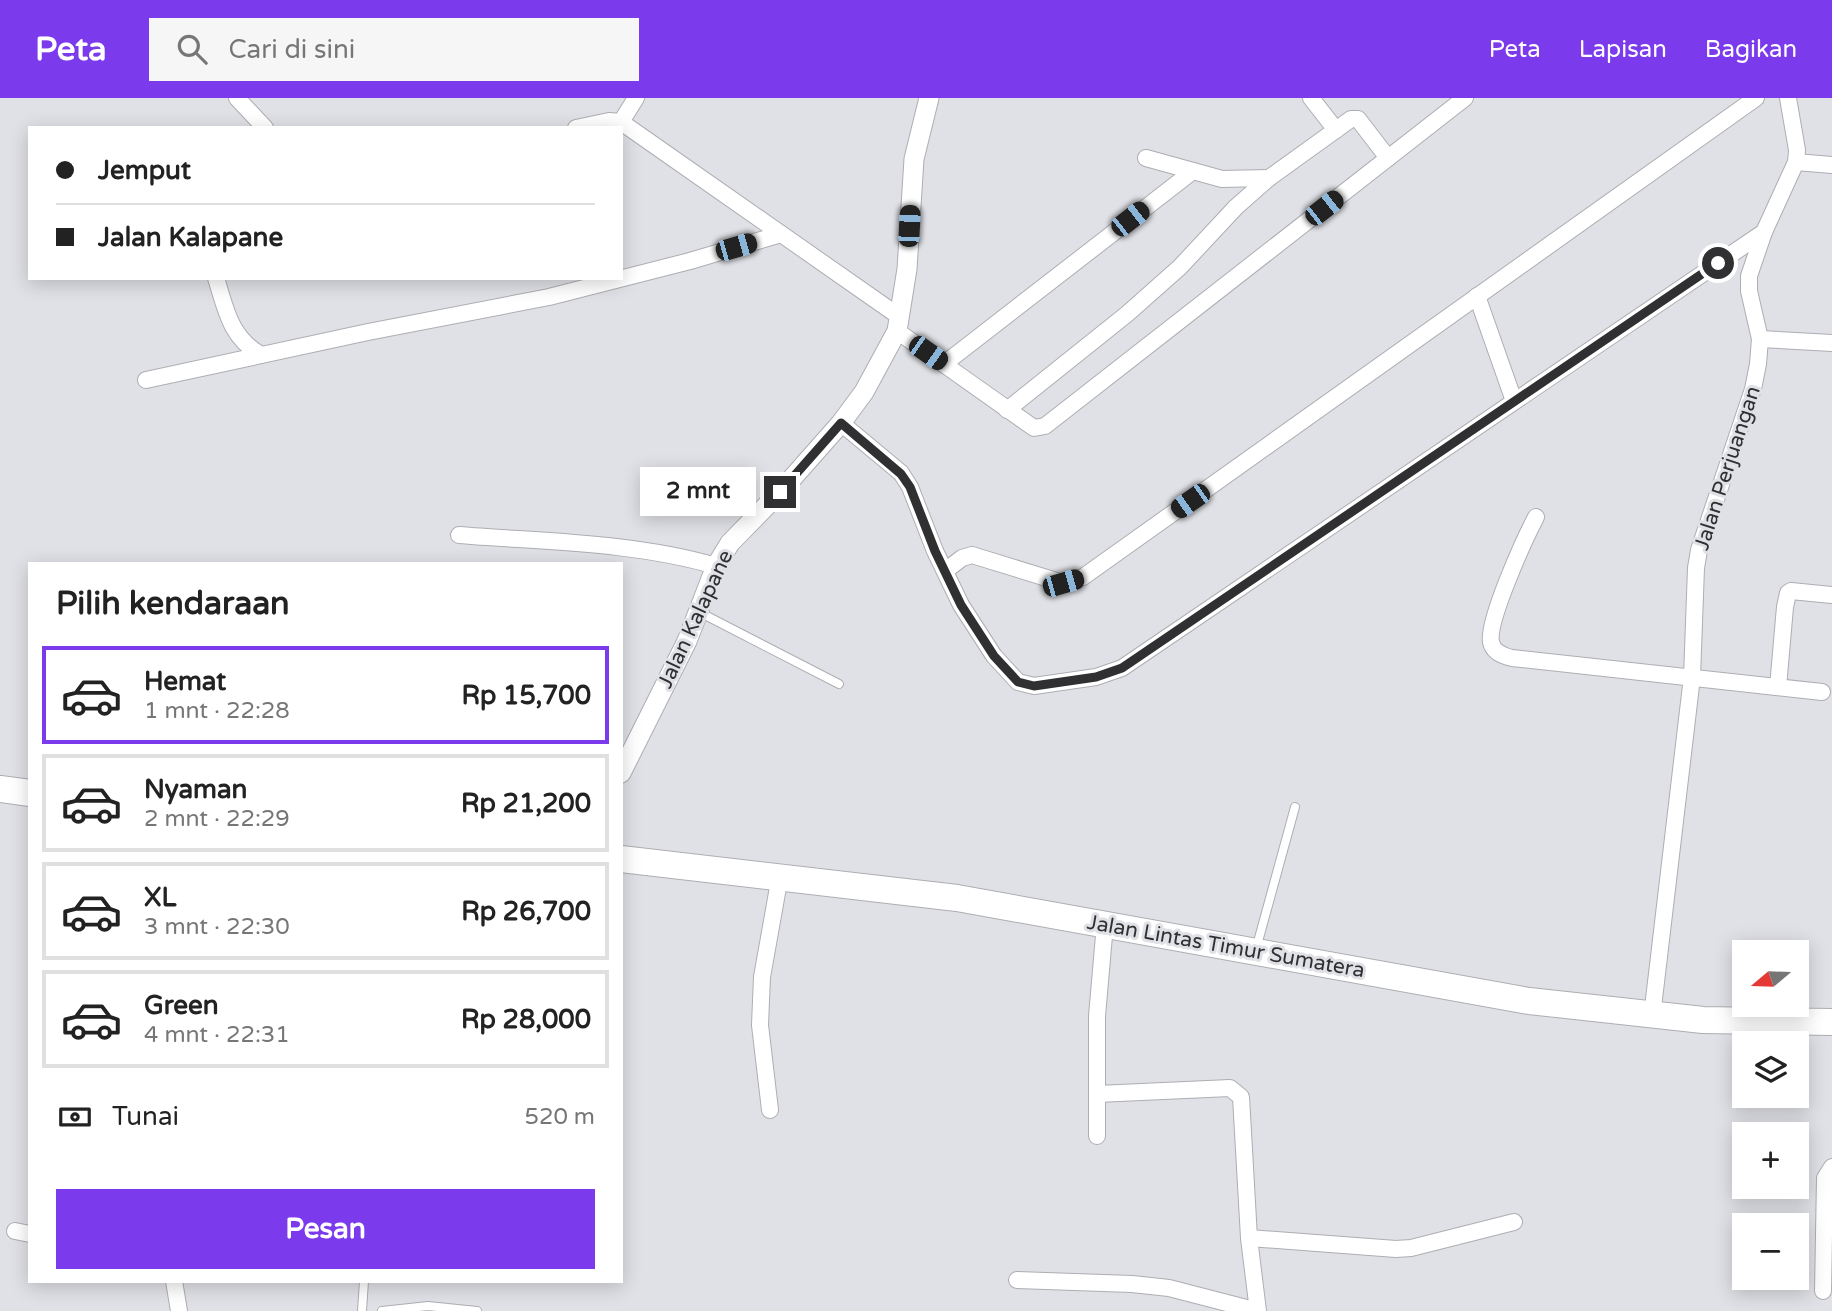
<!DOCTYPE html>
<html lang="id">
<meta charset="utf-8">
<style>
body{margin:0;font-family:"Varela Round",sans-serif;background:#f6f6f6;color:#222;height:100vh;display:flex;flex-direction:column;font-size:26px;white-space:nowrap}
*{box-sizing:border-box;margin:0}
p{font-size:23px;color:#767676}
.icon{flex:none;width:38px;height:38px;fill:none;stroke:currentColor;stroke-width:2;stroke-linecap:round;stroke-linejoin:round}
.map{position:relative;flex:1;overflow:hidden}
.details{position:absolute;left:28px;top:464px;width:595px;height:721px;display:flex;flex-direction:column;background:#fff;border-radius:0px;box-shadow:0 4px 18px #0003}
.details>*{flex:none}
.top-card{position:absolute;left:28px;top:28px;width:595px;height:154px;border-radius:0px;box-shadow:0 4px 18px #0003;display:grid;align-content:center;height:154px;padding:0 28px;background:#fff}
.needle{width:46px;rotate:251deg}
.fabs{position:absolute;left:1732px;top:842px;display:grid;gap:14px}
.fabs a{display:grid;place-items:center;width:77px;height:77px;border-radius:0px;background:#fff;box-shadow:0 4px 18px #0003;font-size:35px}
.end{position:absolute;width:32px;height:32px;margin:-16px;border:9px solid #303032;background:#fff;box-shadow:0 0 0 4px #fff}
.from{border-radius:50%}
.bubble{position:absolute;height:49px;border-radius:0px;background:#fff;box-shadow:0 4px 18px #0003;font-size:23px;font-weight:800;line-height:49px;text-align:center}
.car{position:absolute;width:21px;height:42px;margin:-21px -10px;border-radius:9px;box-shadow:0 0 5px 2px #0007;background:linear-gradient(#222 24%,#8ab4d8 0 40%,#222 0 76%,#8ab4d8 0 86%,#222 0)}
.top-card b{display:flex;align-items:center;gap:24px;height:66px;font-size:26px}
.top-card b+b{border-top:2px solid #e0e0e0}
.top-card i{width:18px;height:18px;background:#222}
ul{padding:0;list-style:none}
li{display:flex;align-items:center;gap:21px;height:98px;margin:0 14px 10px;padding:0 14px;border:4px solid #e0e0e0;border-radius:0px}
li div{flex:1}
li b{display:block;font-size:26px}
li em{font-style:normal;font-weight:800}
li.current{border-color:#7c3aed}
li>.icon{width:63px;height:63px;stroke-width:1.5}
h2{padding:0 28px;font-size:32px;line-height:84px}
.pay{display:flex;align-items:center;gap:18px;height:77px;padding:0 28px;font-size:26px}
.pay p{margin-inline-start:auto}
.cta{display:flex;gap:14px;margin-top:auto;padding:14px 28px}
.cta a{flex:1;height:80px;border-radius:0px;background:#7c3aed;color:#fff;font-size:28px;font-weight:800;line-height:80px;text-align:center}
header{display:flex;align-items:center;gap:42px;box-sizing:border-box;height:98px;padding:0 35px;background:#7c3aed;color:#fff}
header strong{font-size:33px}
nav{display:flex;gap:38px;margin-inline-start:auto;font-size:24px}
.search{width:490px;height:63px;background:#f6f6f6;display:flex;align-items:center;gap:18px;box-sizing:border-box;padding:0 24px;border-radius:0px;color:#767676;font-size:26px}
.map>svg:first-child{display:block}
</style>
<header>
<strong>Peta</strong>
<div class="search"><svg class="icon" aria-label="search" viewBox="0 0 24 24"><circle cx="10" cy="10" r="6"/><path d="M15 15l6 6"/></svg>Cari di sini</div>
<nav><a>Peta</a><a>Lapisan</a><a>Bagikan</a></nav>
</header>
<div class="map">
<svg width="1832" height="1213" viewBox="0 0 1832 1213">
<rect width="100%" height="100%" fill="#e0e1e6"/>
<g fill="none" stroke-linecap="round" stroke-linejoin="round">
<g stroke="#adaeb3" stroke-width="10">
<g id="service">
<path d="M699,514L839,586"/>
<path d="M1256,851L1295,709"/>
<path d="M362,1213L364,1183"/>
<path d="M382,1213L428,1208L477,1213"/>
</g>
</g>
<g stroke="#adaeb3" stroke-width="18">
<g id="minor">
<path d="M237,0L265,30"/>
<path d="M1311,0L1336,32"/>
<path d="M621,24L636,0"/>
<path d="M576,30L609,23L621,24L900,219"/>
<path d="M1146,60L1222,81L1269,80"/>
<path d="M1796,64L1832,67"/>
<path d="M216,180C226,212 230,239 261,257"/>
<path d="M1477,198L1514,303"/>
<path d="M897,233L1034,330L1045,328L1465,0"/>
<path d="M1760,241L1832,245"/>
<path d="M944,266L1193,73"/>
<path d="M146,282L368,234L549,199L690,163L781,136"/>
<path d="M1007,312L1127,216L1180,169L1236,109L1269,80L1351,21H1358L1388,60"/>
<path d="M841,325L901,375L910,389L935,453L961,507L994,558L1018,584L1034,588L1096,579L1122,570L1764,134"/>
<path d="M1536,419C1525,440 1487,523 1491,544C1493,554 1503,558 1512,560L1822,594"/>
<path d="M459,437C544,444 634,444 716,468"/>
<path d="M945,473L962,460L972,457L1063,485L1083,479L1756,0"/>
<path d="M1778,589L1785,509L1788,495L1791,493L1832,497"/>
<path d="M1652,918L1692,579L1696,470L1699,452L1753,291L1758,266L1760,241L1749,193V178L1764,134L1796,64L1797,52L1788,0"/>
<path d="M770,1012L760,927L762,879L780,778"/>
<path d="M1097,1038V918L1105,826"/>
<path d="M15,1133L30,1136"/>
<path d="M1249,1140L1396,1151L1411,1150L1514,1124"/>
<path d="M1017,1182L1132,1186L1169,1190L1258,1213L1249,1140L1241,999L1230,990L1097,996"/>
<path d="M174,1183L179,1213"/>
<path d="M1823,1193L1825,1080L1832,1069"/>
</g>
</g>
<g stroke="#adaeb3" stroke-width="21">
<path id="tertiary" d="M621,675L687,543L716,468L730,445L780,394L841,325L864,294L897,233L907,171L914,61L929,0"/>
</g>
<g stroke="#adaeb3" stroke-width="28">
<g id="trunk">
<path d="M0,691L30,695"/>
<path d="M621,761L957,800L1529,903L1703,922L1832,924"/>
</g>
</g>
<use href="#service" stroke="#fff" stroke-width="8"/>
<use href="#minor" stroke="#fff" stroke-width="16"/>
<use href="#tertiary" stroke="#fff" stroke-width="19"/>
<use href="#trunk" stroke="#fff" stroke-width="26"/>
</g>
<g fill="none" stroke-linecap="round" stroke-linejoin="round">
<path stroke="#303032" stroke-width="9" d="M780,394L841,325L901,376L910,389L935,453L961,507L994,558L1018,584L1034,588L1096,579L1122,570L1718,165"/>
</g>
<g text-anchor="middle" stroke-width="6" stroke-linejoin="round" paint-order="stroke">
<g font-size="21" fill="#303032" stroke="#e0e1e6">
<text transform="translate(1727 370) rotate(-72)" y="7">Jalan Perjuangan</text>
<text transform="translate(695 521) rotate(-65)" y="7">Jalan Kalapane</text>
<text transform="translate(1226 848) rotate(10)" y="7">Jalan Lintas Timur Sumatera</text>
</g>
</g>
</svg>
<div class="fabs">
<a><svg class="needle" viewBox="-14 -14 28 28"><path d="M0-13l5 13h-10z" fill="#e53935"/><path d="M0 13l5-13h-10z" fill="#767676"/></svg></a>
<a><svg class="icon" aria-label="layers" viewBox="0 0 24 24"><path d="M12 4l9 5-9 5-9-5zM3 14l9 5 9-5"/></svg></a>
<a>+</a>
<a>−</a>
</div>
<i class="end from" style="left:1718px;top:165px"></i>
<i class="end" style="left:780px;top:394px"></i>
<div class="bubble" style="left:640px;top:369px;width:116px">2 mnt</div>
<i class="car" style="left:1324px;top:110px;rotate:52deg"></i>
<i class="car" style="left:1130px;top:121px;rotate:52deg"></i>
<i class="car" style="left:909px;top:128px;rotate:3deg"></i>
<i class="car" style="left:736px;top:149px;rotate:74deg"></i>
<i class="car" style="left:928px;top:255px;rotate:125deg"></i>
<i class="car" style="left:1190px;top:403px;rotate:235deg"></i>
<i class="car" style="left:1063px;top:485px;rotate:74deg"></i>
<div class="top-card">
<b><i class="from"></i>Jemput</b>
<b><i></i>Jalan Kalapane</b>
</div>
<section class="details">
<h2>Pilih kendaraan</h2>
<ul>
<li class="current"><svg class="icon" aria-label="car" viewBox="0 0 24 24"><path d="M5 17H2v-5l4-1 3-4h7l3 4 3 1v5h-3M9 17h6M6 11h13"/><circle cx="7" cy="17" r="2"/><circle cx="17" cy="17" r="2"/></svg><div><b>Hemat</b><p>1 mnt · 22:28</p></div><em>Rp 15,700</em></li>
<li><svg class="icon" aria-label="car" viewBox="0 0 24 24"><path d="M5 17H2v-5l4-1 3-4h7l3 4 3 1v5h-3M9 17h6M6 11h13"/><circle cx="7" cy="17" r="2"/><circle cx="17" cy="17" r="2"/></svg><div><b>Nyaman</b><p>2 mnt · 22:29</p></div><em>Rp 21,200</em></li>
<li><svg class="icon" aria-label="car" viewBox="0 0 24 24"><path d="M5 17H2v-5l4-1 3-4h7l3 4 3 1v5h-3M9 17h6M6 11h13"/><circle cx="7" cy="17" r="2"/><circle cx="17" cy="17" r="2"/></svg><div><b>XL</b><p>3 mnt · 22:30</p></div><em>Rp 26,700</em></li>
<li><svg class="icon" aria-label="car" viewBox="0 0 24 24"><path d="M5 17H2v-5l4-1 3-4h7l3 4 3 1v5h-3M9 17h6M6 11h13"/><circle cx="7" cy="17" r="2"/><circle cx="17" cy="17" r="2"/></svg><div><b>Green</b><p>4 mnt · 22:31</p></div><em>Rp 28,000</em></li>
</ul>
<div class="pay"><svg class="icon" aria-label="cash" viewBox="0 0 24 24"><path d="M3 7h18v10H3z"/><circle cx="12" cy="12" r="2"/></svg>Tunai<p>520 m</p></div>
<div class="cta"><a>Pesan</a></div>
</section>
</div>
